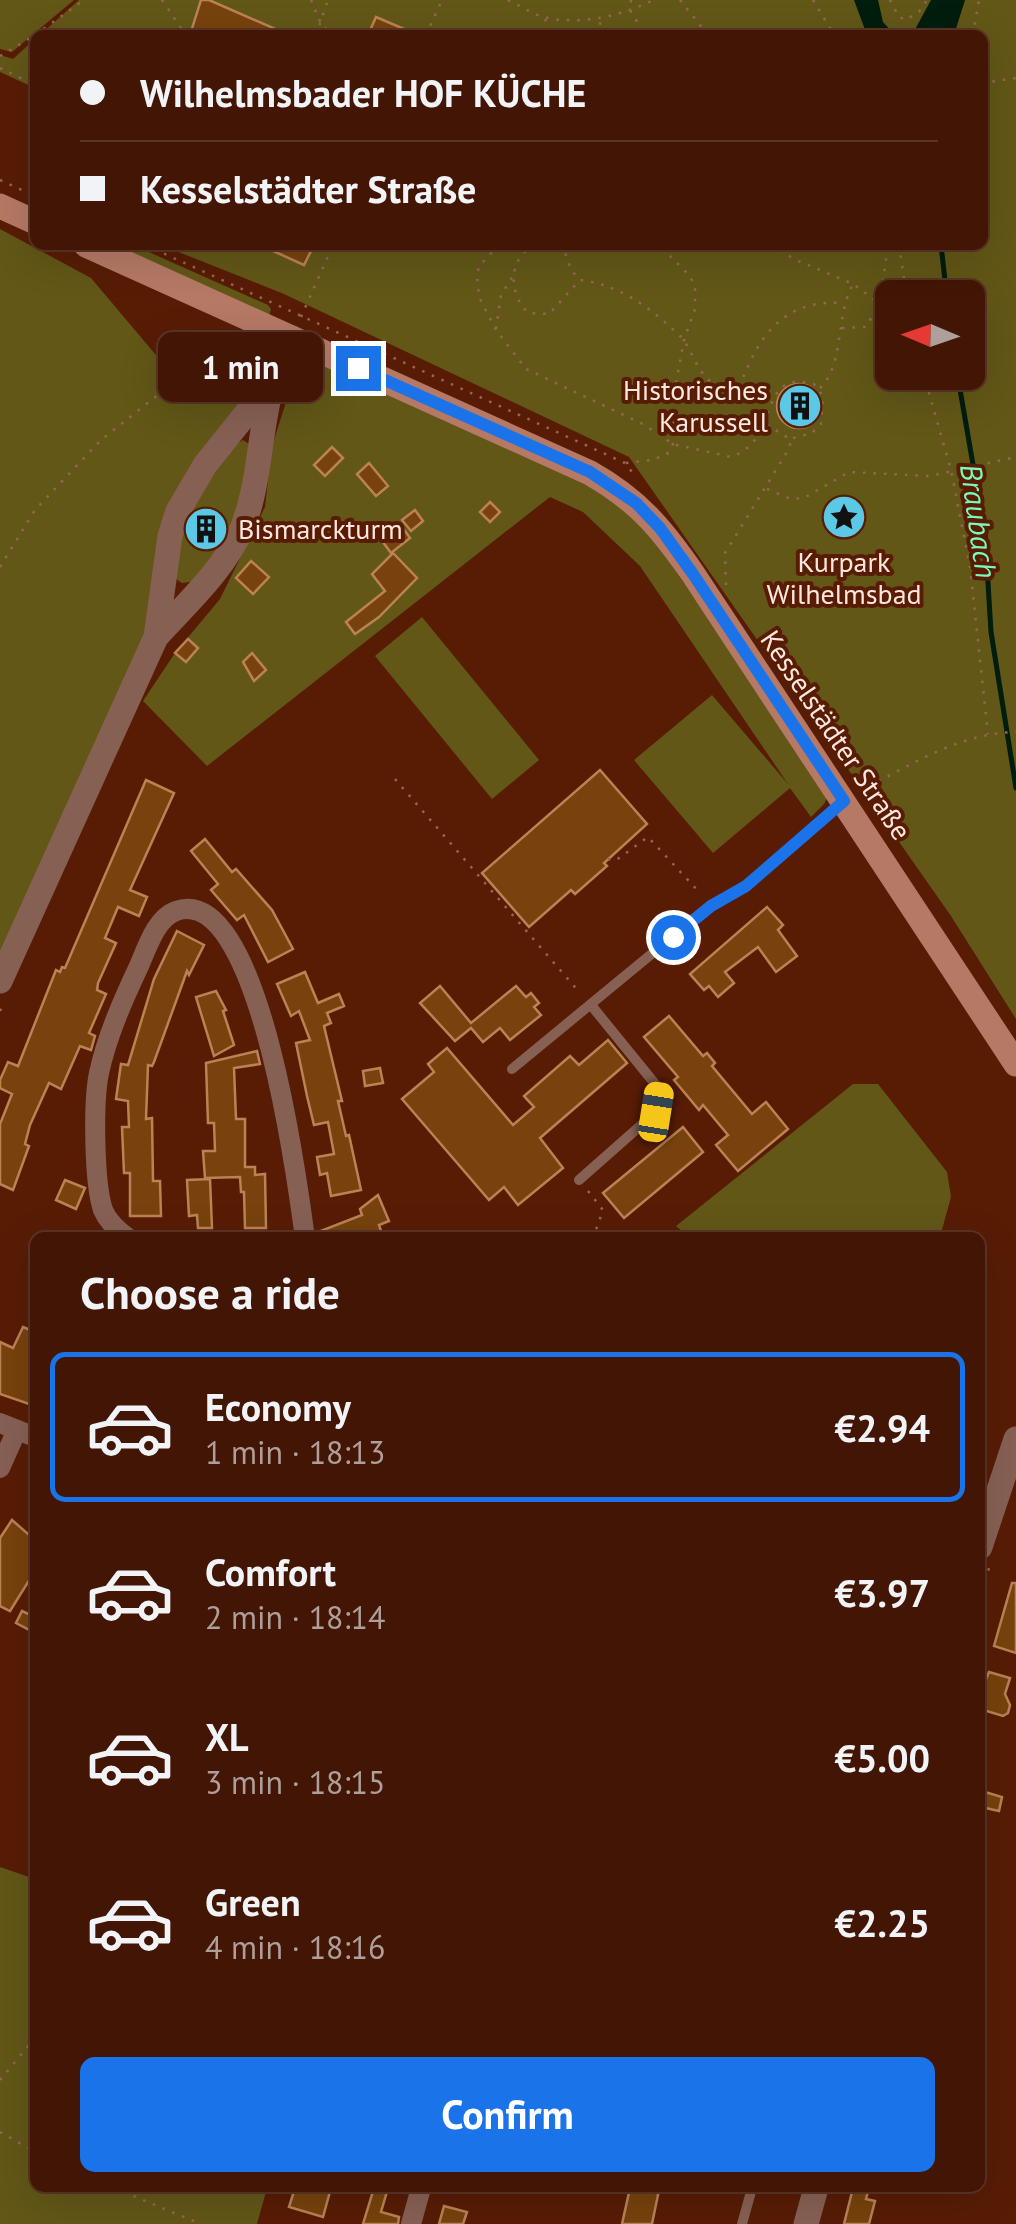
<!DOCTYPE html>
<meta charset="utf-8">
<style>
body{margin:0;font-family:"PT Sans",sans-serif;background:#4c2213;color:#f1f3f6;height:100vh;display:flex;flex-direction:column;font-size:38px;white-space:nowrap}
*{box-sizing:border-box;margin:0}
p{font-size:32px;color:#ae9f9a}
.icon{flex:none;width:55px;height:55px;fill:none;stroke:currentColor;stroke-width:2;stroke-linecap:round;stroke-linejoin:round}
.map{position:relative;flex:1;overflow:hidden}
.sheet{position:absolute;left:30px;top:1232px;width:955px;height:960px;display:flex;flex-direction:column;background:#421504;border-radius:15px;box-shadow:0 10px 40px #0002,0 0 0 2px #5a3426}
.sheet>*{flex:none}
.hud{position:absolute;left:30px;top:30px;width:958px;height:220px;border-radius:15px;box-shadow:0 10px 40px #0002,0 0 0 2px #5a3426;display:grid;align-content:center;height:220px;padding:0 50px;background:#421504}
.needle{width:65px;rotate:272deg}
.buttons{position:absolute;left:875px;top:280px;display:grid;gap:20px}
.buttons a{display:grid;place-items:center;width:110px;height:110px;border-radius:15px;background:#421504;box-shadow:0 10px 40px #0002,0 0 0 2px #5a3426;font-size:50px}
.end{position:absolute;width:45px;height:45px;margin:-22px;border:12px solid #1a73e8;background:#fff;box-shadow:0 0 0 5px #fff}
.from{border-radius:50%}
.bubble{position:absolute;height:70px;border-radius:15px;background:#421504;box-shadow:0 10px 40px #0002,0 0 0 2px #5a3426;font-size:32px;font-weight:700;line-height:70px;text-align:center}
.car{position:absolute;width:30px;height:60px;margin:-30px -15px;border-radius:12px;box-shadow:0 0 8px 2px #0007;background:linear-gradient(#f5c518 24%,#345 0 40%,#f5c518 0 76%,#345 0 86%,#f5c518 0)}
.hud b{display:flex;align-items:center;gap:35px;height:95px;font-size:38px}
.hud b+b{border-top:2px solid #5a3426}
.hud i{width:25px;height:25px;background:#f1f3f6}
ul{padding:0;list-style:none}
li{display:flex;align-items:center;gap:30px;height:150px;margin:0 20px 15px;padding:0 30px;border:5px solid transparent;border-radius:15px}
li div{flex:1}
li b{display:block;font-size:38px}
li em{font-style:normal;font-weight:700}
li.current{border-color:#1a73e8}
li>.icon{width:90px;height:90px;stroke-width:1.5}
h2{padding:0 50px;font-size:45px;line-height:120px}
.button{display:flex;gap:20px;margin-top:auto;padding:20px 50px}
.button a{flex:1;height:115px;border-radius:15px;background:#1a73e8;color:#fff;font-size:40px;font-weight:700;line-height:115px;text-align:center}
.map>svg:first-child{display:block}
</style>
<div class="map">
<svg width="1016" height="2224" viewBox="0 0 1016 2224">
<rect width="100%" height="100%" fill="#581c05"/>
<g fill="#625717" fill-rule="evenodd">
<path d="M0,0H74L12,52L0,49Z"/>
<path d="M79,0H1016V1019L951,916L629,457L284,294L161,245H982V35H40ZM892,298H968V372H892Z"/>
<path d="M35,39V88L0,72V55L13,59Z"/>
<path d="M0,229L91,278L166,367L251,384L225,429L191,473L148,634L0,961Z"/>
<path d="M104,245H133L268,305L271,309L269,316Z"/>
<path d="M318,361L592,488L620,507L652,536L828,796L824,804L811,817L790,788L713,853L634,760L712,695L788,784L640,566L583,512L550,497L207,766L143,701L175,653L220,599L265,507L272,446L296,371Z"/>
<path d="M243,440L253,447L238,521L197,581L182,583L176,579L183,515L236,444Z"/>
<path d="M422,617L539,760L492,799L375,656Z"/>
<path d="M853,1084H878L947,1172L951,1197L940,1237L690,1238L676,1226Z"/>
<path d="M0,1867L35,1879V2188H267L257,2224H0Z"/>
</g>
<g fill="#001d0e">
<path d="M854,0H878L883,22L895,35H867Z"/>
<path d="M931,0H965L954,35H912Z"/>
</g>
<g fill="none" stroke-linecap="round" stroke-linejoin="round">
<g stroke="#001d0e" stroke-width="5">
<path d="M941,245L947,298"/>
<path d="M957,372L985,534L991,632L1016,788"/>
</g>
</g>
<g fill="#77420d" stroke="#bb8254" stroke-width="2.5">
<path d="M201,0H209L289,35H190Z"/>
<path d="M376,17L418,35H368Z"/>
<path d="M260,245H314L304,265Z"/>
<circle cx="799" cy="406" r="22"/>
<path d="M332,447L343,458L325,476L314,465Z"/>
<path d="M369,463L388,486L376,496L357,474Z"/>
<path d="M490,502L500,512L490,522L480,512Z"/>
<path d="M199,510L226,523L212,548L187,536Z"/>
<path d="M415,510L423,521L411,531L402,520Z"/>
<path d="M400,524L410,538L391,553L380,538Z"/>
<path d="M393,553L417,578L379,617L355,634L346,622L385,591L372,574Z"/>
<path d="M251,561L269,577L253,594L236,578Z"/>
<path d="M188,639L198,648L186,662L175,653Z"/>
<path d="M252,653L266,670L254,681L243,662Z"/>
<path d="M600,770L647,824L604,863L607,866L575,894L571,890L529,927L482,873Z"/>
<path d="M146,780L174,793L130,890L147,897L139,916L118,907L105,938L116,943L98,983L97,990L106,994L89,1033L95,1036L91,1050L80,1046L61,1089L49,1083L30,1125L25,1144L29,1146L13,1190L0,1184V1124L12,1094L0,1088V1080L8,1062L18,1066L56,970L60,972L62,967L65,968Z"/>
<path d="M205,839L232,872L236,869L272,910L293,949L268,962L244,915L237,920L211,890L218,884L191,851Z"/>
<path d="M767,907L783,925L778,930L797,956L776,972L758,947L725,972L734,983L718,997L709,986L704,990L690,974Z"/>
<path d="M177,931L204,945L189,975L187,971L154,1062L152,1066L148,1065L146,1119L152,1118L153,1181H160L161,1216H130V1173H124L122,1127H129L128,1101L116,1099L121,1064L128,1065L154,979Z"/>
<path d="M305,972L318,1003L339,994L344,1006L327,1013L331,1023L324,1026L342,1101H338L346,1136L349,1135L361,1190L331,1196L327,1173L320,1175L317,1157L334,1154L328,1122L314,1125L307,1096L296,1043L310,1040L299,1011L291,1016L277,984Z"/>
<path d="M440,986L471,1023L516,986L526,997L531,993L539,1003L534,1007L541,1015L510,1040L500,1028L483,1042L471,1028L455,1041L420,1003Z"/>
<path d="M216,991L226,1010L223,1011L234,1045L214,1056L196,997Z"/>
<path d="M669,1016L703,1056L707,1053L715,1063L712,1066L752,1114L766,1102L788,1129L738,1171L716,1145L728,1135L703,1105L699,1110L674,1080L678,1077L644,1037Z"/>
<path d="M608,1040L627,1063L540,1138L563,1168L518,1205L504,1187L489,1200L402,1099L434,1072L428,1064L447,1048L513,1125L534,1107L524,1096L570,1056L579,1065Z"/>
<path d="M257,1051L260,1064L234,1068L236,1119H245V1167H255V1175L265,1174L266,1228H245L244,1192H241L240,1177L205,1178L203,1151H215L214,1123H208L206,1063Z"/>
<path d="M380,1068L383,1083L365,1086L363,1071Z"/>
<path d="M683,1127L703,1152L624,1218L603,1193Z"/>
<path d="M210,1179L212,1228H198L197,1215L189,1216L187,1180Z"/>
<path d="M65,1180L85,1188L76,1209L56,1200Z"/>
<path d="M378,1195L389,1221L379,1225L381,1231L373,1234L374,1238H319L318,1232L362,1215L360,1209Z"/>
<path d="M23,1327L35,1332V1406L0,1394V1342L13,1348Z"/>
<path d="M12,1520L35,1540V1571L10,1611L0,1606V1538Z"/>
<path d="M1012,1583H1016V1653L994,1646Z"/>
<path d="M22,1611L35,1617V1633L16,1623Z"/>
<path d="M989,1672L1010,1678L1005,1694L1010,1705L1008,1713L1003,1716L980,1709V1693Z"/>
<path d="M985,1792L1002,1797L999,1811L981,1807Z"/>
<path d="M295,2188H331L323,2217L289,2207Z"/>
<path d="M374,2188H388L381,2212L399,2217L398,2224H363Z"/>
<path d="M630,2188L659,2190L652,2224H622Z"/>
<path d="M853,2188H869L866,2199L875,2201L869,2224H844Z"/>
<path d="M444,2206L467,2212L463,2224H439Z"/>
</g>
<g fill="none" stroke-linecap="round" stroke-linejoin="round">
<g stroke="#956654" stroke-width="2.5" stroke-dasharray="2.5 8" stroke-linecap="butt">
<path d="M162,0L183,31L181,35"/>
<path d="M311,0L322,26L337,35"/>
<path d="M508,0C519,5 532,14 544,17C578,26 622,16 653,0"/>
<path d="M631,0L630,10L645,35"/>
<path d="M680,0L708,35"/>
<path d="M813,0L834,35"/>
<path d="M890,0L899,17L906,20L921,10L927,0"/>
<path d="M545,19L552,35"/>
<path d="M35,35L84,0"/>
<path d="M316,35L328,0"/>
<path d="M426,35L442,0"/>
<path d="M573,35H579"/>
<path d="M598,35L601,19"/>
<path d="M973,35L979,0"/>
<path d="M0,56L34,36"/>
<path d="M0,68L35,85"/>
<path d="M982,83L1016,78"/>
<path d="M0,180L35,196"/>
<path d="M145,245L625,463L635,476"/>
<path d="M499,245L479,266L477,275L479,297L496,330L526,369L643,424L673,444L731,457C784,438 754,369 814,384L823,396L821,424L812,433L790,439"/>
<path d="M534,245C508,259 508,293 528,313L549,314L579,281"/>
<path d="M566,245L563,247L571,270L580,280C620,285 651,308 680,336C695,350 701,398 738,385C744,378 745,372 749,364C768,322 796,300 842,303"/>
<path d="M771,245L794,259L853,284L892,313"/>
<path d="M899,245L907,298"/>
<path d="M301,317L333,245"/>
<path d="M842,328L866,327L880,303L888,245"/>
<path d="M496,329L501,295L513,276"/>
<path d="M253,369L259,348"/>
<path d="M923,372L951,470L970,567L988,734"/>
<path d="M820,388C845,364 835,316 853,284"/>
<path d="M626,463L652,460L667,454L673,444L675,389L684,340L695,309V286L689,275L662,248L670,245"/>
<path d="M767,489L791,499L804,498L849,472L930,476L1016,457"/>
<path d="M0,567L35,510L101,440L235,334"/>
<path d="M726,585L725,553L790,447V439L767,425"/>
<path d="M395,779L580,993"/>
<path d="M860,791C909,766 959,733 1016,732"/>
<path d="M608,859L615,861L648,837L700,893"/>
<path d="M0,1011L4,1002"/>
<path d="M588,1191L603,1210L593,1238"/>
<path d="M980,1601L989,1568"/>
<path d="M0,2080L35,2038"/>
<path d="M0,2132L35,2152"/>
<path d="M114,2188L201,2224"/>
</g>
<g stroke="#876054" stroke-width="10">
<path d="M512,1069L711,905L746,886L843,802"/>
<path d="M579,1180L656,1112L660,1090L591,1005"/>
<path d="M742,2224L752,2188"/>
</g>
<g stroke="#876054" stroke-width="20">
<path d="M128,1238C117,1230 108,1222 103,1210C94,1183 93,1102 99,1073C107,1036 123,1000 139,966C147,948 156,918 176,911C260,881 298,1188 305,1238"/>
<path d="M0,1423L35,1437"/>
<path d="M0,1468L17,1430"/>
<path d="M411,2224L421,2188"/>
</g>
<g stroke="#876054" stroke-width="25">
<path d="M156,637C187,603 225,569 243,526C261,480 259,428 273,381C277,367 286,352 292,338"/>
<path d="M0,981L156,637L170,536L178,511L205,465L273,380"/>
<path d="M980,1547L1016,1439"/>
<path d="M806,2224L816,2188"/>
</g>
<g stroke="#b57965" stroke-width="25">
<path d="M0,206L35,222"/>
<path d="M86,245L590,473C638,500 662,529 693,574L1016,1064"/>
</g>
</g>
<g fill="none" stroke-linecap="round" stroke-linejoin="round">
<path stroke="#1a73e8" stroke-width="12" d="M358,368L590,472L636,503L660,528L693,574L844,801L746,886L711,906L673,937"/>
</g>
<defs>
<g id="building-disc" transform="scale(2.25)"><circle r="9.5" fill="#5bc8e6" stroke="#581c05"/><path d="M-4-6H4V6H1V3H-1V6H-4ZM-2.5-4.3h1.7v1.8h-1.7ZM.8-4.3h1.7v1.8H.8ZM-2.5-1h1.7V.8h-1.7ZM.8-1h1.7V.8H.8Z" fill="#111"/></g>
<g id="sight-disc" transform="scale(2.25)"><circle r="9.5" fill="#5bc8e6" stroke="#581c05"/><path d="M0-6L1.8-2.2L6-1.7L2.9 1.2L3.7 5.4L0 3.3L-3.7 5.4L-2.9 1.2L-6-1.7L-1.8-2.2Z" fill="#111"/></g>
</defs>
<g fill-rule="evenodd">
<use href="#building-disc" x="800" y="406"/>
<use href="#sight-disc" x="844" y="517"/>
<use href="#building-disc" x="206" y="529"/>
</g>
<g text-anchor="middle" stroke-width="8" stroke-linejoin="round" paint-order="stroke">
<g font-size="28" fill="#ffe7df" stroke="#581c05" text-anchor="end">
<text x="768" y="400">Historisches<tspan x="768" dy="32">Karussell</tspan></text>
<text x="238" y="539" text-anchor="start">Bismarckturm</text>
<text x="844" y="572" text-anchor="middle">Kurpark<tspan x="844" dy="32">Wilhelmsbad</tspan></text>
</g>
<g font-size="28" fill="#ffe7df" stroke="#581c05">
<text transform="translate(836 735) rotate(56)" y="10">Kesselstädter Straße</text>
</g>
<g font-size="30" font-style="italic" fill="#79fcba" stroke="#581c05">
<text transform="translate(978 521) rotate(82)" y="10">Braubach</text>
</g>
</g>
</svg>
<div class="buttons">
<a><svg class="needle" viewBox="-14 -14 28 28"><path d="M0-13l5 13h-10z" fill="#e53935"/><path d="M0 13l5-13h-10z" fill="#ae9f9a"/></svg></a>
</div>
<i class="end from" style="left:673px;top:937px"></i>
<i class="end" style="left:358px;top:368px"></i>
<div class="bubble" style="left:158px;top:332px;width:165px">1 min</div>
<i class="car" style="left:656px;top:1112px;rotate:9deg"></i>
<div class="hud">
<b><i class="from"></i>Wilhelmsbader HOF KÜCHE</b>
<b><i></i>Kesselstädter Straße</b>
</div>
<section class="sheet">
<h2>Choose a ride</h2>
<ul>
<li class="current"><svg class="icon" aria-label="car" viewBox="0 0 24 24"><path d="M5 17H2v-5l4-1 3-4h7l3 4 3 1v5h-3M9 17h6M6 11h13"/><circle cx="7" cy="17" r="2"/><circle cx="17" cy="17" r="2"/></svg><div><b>Economy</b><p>1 min · 18:13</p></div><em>€2.94</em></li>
<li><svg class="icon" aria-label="car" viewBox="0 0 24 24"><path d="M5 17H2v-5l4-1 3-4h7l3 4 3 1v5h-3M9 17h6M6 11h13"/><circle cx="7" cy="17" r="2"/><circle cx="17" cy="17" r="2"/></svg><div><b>Comfort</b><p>2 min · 18:14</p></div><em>€3.97</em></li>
<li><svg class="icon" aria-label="car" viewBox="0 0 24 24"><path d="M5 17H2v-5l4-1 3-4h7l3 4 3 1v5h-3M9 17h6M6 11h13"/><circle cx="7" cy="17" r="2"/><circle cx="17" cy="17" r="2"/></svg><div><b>XL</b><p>3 min · 18:15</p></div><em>€5.00</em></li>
<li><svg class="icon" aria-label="car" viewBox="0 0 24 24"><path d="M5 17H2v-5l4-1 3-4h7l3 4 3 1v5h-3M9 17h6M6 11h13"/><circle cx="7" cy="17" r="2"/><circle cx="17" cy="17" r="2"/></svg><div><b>Green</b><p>4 min · 18:16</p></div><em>€2.25</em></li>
</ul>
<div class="button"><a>Confirm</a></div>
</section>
</div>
